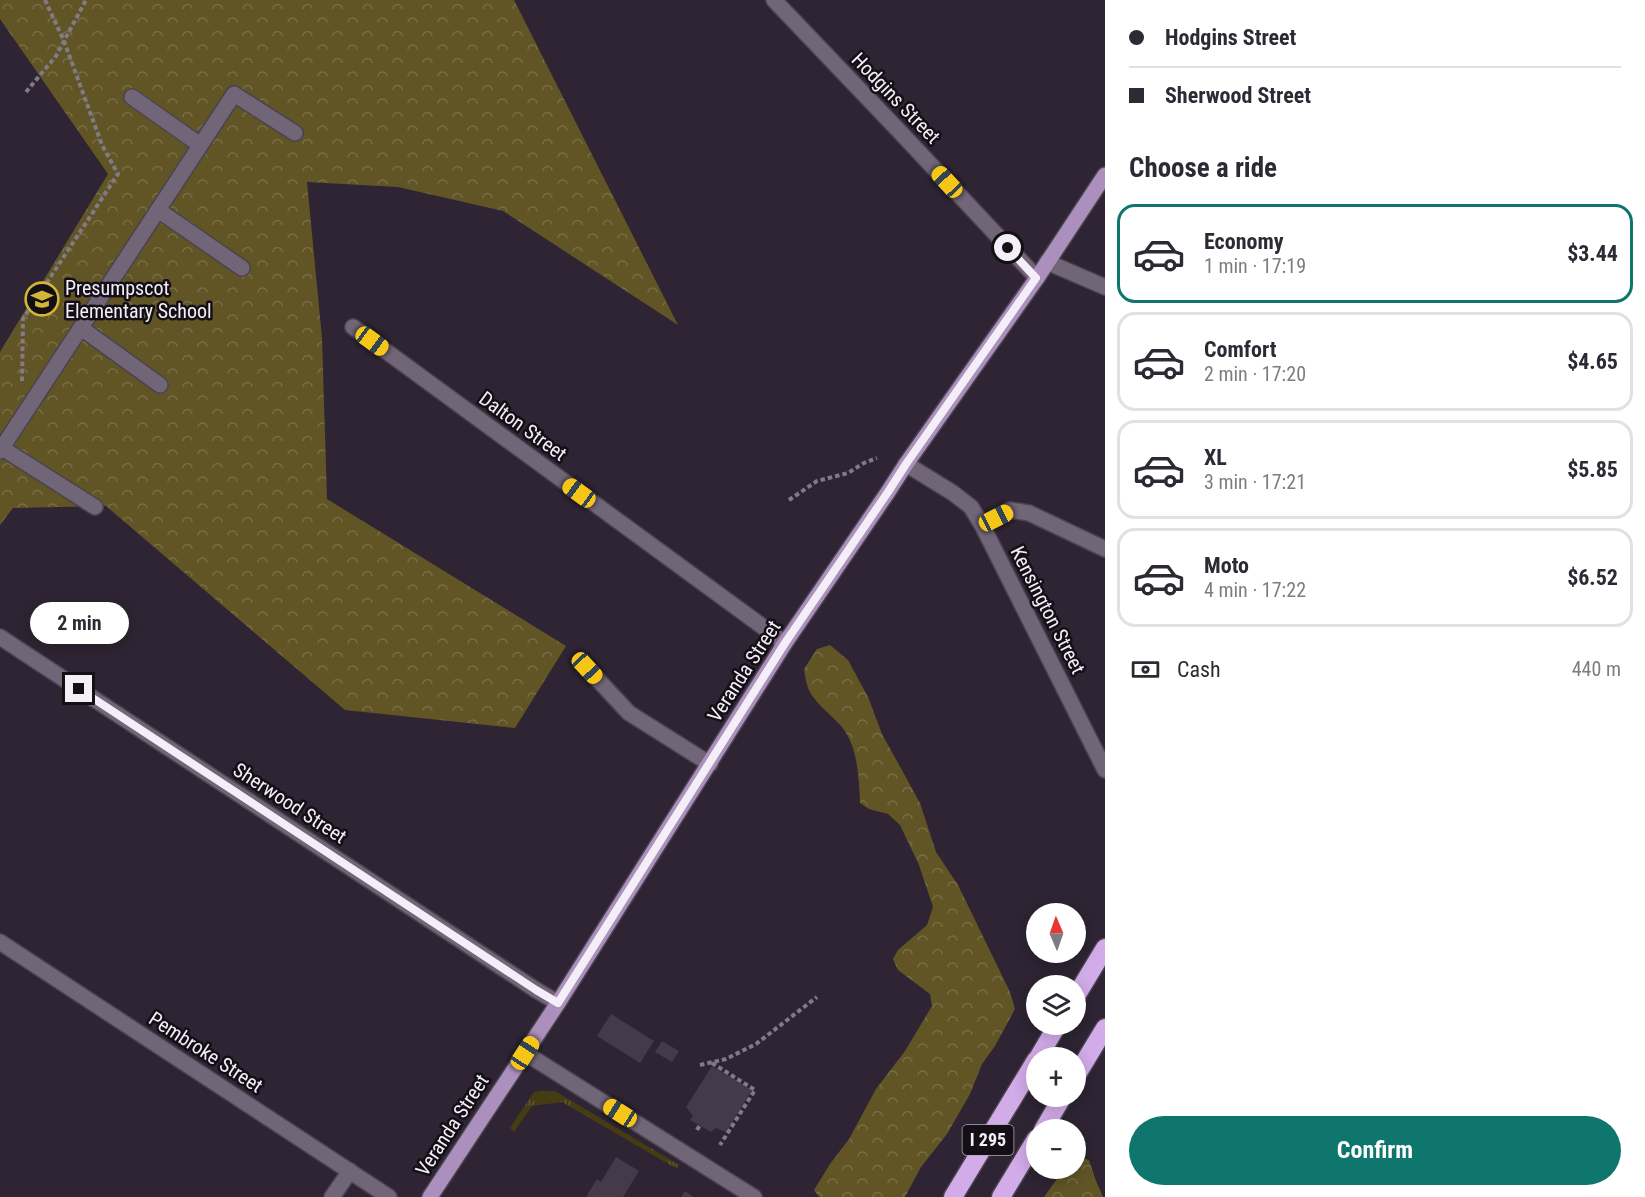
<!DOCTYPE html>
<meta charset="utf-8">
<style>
body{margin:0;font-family:"Roboto Condensed",sans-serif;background:#f7f7f7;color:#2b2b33;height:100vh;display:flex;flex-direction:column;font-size:22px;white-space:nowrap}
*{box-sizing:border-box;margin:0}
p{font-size:20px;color:#7c7c81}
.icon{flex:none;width:33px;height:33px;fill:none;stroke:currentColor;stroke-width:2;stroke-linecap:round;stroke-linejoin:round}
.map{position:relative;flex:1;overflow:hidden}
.details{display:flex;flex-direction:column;background:#fff;width:540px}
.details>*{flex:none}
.banner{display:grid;align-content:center;height:132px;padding:0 24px;background:#fff}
.needle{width:39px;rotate:358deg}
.controls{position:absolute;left:1026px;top:903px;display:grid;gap:12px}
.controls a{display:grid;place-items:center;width:60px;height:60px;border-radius:50%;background:#fff;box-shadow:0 3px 15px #0003;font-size:30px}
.end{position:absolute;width:27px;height:27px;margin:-14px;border:8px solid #f4eef8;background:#111;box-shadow:0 0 0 3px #111}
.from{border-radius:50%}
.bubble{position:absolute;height:42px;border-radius:21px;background:#fff;box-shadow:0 3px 15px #0003;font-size:20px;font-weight:700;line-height:42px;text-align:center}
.car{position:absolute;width:18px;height:36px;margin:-18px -9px;border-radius:8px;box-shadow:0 0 4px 2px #0007;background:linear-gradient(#f5c518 24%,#345 0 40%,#f5c518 0 76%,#345 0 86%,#f5c518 0)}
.banner b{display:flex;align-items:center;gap:21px;height:57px;font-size:22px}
.banner b+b{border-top:2px solid #e1e1e2}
.banner i{width:15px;height:15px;background:#2b2b33}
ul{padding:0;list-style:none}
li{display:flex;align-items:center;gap:18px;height:99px;margin:0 12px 9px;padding:0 12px;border:3px solid #e1e1e2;border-radius:18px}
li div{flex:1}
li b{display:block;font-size:22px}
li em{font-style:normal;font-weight:700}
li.active{border-color:#0f766e}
li>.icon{width:54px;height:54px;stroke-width:1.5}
h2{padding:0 24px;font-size:27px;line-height:72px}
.pay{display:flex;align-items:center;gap:15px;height:66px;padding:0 24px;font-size:22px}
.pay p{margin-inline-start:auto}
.button{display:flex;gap:12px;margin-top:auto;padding:12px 24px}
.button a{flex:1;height:69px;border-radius:36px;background:#0f766e;color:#fff;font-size:24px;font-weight:700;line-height:69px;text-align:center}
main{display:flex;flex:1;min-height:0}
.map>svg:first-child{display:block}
</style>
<main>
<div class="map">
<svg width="1105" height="1197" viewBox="0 0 1105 1197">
<defs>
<pattern id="grass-tufts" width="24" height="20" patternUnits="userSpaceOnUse" patternTransform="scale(1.5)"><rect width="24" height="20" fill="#453c14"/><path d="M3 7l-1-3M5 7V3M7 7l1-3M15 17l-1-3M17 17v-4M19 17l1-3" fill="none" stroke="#605837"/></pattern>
<pattern id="forest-crowns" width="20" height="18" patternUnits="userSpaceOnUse" patternTransform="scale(1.5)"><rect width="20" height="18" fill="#615526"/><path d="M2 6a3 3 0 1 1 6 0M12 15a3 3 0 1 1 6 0" fill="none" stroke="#786e46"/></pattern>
</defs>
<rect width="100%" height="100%" fill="#2e2433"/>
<path fill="url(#grass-tufts)" d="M542,1091H555L679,1165L677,1169L562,1102L532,1106L514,1132L510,1128L534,1092Z"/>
<g fill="url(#forest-crowns)">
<path d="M0,0H514L678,325L503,211L398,187L307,182L322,338L327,499L566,646L515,728L345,710L106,506L13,508L0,525V352L108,174L0,19Z"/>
<path d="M830,645L848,660L868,697L882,734L920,803L936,852L958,885L1010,992L1015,1009L995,1046L982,1064L970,1094L947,1134L921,1167L905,1197H819L814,1190L830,1164L849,1139L876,1089L905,1051L932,1006L930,994L898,970L893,959L898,950L927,925L933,907L919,865L900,825L888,814L869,809L860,803C859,778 858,747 842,727C831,714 814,703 808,688C806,682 805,675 804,669L817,649Z"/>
<path d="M1076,1156L1089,1160L1096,1181L1103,1197H1044L1064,1169L1076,1168Z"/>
</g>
<g fill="#443a4a">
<path d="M611,1014L654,1041L640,1063L597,1036Z"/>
<path d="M662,1041L679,1051L672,1062L655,1052Z"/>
<path d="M712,1066L752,1090L726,1132L716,1128L711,1132L690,1120L693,1116L686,1107Z"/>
<path d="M616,1157L639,1171L623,1197H586L597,1179L601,1182Z"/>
<path d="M685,1191L694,1197H681Z"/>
</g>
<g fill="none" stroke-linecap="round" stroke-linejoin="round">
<g stroke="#4b4350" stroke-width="18">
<g id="minor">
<path d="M774,0L901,133L1037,278"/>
<path d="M132,97L200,145"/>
<path d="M158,210L242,268"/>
<path d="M1047,262L1105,287"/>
<path d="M353,327L785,643"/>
<path d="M81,328L160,385"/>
<path d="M2,448L95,507"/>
<path d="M0,451L234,94L295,133"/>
<path d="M906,464L953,493L971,507L982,525L1105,770"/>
<path d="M982,525L1010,510L1029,513L1105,549"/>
<path d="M0,637L536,990L558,1003"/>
<path d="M587,668L629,713L710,764"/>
<path d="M0,942L389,1197"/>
<path d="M525,1053L754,1197"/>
<path d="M332,1197L350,1171"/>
</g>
</g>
<g stroke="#4b4350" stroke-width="18">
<path id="major" d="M430,1197L558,1003L785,643L888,492L906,464L1037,278L1105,175"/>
</g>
<g stroke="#4b4350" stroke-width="21">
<g id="highway">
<path d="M1076,996L1105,948"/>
<path d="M1038,1058L1058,1024"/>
<path d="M1076,1076L1105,1028"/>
<path d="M1043,1130L1063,1096"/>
<path d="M953,1197L1036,1060"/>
<path d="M1001,1197L1036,1139"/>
</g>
</g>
<g stroke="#827a87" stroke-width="4" stroke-dasharray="4.5 3" stroke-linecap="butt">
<path d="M26,92L56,56L86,0"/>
<path d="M22,381L23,319L118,174L102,145L64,41L45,0"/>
<path d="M789,500L817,481L848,473L864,463L877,458"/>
<path d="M712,1063L755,1090L720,1145"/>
<path d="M700,1065L726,1059L756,1044L817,997"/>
<path d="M697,1130L700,1125"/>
</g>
<use href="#minor" stroke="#716678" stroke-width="15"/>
<use href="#major" stroke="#ab8fbc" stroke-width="15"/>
<use href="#highway" stroke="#d2abe9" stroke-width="18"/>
</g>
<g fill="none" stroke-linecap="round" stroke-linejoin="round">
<path stroke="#f4eef8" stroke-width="8" d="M79,689L536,990L558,1003L785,643L888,492L906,464L1036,278L1008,248"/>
</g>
<defs>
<g id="school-ring" transform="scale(1.725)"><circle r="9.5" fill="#140f16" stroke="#d3b635" stroke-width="1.5"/><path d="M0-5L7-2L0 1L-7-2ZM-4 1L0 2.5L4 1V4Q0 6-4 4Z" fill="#d3b635"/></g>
</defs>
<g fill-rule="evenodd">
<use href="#school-ring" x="42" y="299"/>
</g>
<g text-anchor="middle" stroke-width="5" stroke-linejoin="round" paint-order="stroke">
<rect fill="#140f16" stroke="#b1abb4" stroke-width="1.5" x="962.5" y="1125" width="51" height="30" rx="4.5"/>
<g font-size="18" font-weight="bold" fill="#f4eef8">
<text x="988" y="1146">I 295</text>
</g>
<g font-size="20" fill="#f4eef8" stroke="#140f16">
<text transform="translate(896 98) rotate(46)" y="7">Hodgins Street</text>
<text transform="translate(523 426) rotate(36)" y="7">Dalton Street</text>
<text transform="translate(1048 610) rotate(63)" y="7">Kensington Street</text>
<text transform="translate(744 671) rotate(-57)" y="7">Veranda Street</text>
<text transform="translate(290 803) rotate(33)" y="7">Sherwood Street</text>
<text transform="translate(206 1052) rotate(33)" y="7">Pembroke Street</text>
<text transform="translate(452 1125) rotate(-57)" y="7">Veranda Street</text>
</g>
<g font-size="20" fill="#f4eef8" stroke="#140f16" text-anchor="start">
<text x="65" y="295">Presumpscot<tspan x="65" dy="23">Elementary School</tspan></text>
</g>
</g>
</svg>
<div class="controls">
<a><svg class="needle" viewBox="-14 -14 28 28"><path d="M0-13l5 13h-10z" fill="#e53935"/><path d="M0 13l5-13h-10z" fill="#7c7c81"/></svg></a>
<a><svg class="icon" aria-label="layers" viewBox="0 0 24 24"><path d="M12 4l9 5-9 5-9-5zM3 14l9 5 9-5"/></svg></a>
<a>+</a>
<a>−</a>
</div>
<i class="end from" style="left:1008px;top:248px"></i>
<i class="end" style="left:79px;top:689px"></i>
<div class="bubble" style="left:30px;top:602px;width:99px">2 min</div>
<i class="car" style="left:947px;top:182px;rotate:317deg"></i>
<i class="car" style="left:372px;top:341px;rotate:126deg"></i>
<i class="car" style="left:579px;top:493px;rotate:306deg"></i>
<i class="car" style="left:996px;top:518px;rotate:63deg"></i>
<i class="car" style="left:587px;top:668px;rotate:137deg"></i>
<i class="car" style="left:525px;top:1053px;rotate:33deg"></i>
<i class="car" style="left:620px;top:1113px;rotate:302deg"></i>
</div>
<section class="details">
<div class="banner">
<b><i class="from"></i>Hodgins Street</b>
<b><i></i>Sherwood Street</b>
</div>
<h2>Choose a ride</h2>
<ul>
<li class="active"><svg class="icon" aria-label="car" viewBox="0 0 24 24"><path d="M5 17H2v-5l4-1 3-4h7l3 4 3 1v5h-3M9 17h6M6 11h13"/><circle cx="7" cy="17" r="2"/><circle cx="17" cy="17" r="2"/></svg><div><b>Economy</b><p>1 min · 17:19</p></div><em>$3.44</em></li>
<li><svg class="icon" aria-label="car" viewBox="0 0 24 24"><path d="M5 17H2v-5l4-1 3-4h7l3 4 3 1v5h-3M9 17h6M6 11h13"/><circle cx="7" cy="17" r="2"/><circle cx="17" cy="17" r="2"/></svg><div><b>Comfort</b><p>2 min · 17:20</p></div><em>$4.65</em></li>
<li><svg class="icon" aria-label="car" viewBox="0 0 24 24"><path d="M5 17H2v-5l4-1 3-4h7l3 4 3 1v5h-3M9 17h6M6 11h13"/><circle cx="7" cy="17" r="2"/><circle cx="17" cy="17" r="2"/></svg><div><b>XL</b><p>3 min · 17:21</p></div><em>$5.85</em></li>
<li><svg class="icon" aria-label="car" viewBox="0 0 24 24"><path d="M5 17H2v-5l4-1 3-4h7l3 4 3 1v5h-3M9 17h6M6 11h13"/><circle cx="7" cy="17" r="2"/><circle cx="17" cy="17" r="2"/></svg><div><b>Moto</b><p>4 min · 17:22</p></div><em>$6.52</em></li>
</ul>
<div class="pay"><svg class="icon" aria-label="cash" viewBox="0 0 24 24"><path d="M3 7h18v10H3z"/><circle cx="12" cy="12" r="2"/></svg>Cash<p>440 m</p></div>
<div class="button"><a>Confirm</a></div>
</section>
</main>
